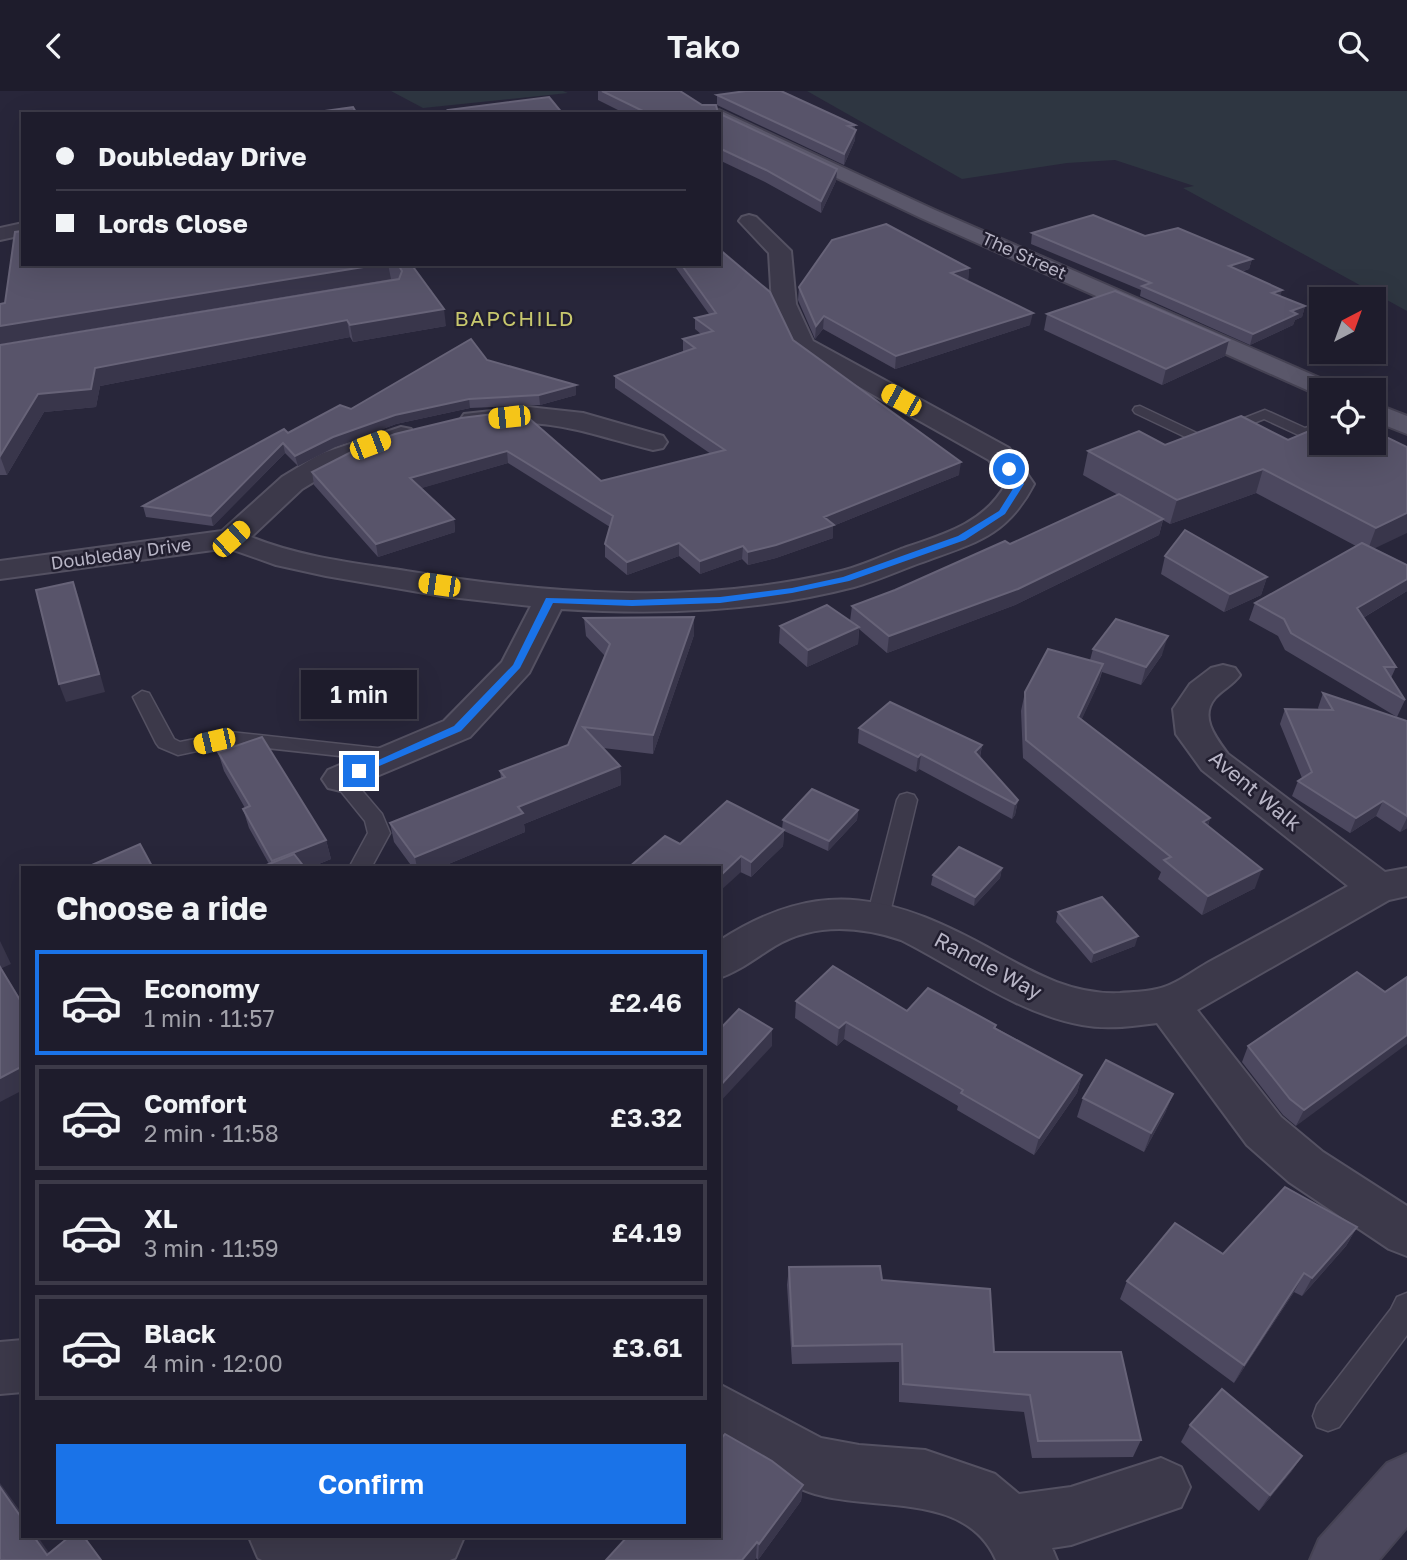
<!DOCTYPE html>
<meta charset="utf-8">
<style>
body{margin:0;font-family:"Golos Text",sans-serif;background:#262534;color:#f1f3f6;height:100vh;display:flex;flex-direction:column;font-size:26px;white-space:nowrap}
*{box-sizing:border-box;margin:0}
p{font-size:23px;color:#a1a1a9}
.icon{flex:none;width:38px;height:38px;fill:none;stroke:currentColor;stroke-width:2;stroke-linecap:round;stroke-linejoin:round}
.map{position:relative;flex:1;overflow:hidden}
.sheet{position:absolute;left:21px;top:775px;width:700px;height:672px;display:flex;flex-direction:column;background:#1e1c2c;border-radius:0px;box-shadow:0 7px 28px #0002,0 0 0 2px #3c3a48}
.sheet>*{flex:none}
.top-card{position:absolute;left:21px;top:21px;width:700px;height:154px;border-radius:0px;box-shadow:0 7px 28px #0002,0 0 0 2px #3c3a48;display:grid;align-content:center;height:154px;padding:0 35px;background:#1e1c2c}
.needle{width:46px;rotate:41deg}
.fabs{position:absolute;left:1309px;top:196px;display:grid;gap:14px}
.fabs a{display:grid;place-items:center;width:77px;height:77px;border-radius:0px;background:#1e1c2c;box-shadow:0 7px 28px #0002,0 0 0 2px #3c3a48;font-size:35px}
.end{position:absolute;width:32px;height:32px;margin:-16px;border:9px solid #1a73e8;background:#fff;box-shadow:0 0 0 4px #fff}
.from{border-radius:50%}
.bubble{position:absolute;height:49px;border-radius:0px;background:#1e1c2c;box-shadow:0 7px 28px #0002,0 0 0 2px #3c3a48;font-size:23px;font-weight:600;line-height:49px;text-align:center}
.car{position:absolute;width:21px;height:42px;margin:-21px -10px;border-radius:9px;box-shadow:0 0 5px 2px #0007;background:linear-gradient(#f5c518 24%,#345 0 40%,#f5c518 0 76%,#345 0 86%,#f5c518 0)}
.top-card b{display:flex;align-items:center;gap:24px;height:66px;font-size:26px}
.top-card b+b{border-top:2px solid #3c3a48}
.top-card i{width:18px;height:18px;background:#f1f3f6}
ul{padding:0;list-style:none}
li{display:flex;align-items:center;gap:21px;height:105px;margin:0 14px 10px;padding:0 21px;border:4px solid #3c3a48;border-radius:0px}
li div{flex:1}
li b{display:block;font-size:26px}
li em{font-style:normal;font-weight:600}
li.on{border-color:#1a73e8}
li>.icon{width:63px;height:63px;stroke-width:1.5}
h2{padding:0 35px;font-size:32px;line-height:84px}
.button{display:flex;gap:14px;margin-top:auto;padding:14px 35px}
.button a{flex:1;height:80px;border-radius:0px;background:#1a73e8;color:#fff;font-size:28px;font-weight:600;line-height:80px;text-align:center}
header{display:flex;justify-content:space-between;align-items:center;height:91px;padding:0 35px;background:#1e1c2c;font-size:32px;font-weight:600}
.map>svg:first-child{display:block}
</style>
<header><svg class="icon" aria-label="back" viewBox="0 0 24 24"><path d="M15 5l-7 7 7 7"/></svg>Tako<svg class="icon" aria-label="search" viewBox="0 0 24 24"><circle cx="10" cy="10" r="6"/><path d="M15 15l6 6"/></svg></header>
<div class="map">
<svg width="1407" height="1469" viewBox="0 0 1407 1469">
<rect width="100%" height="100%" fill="#28263a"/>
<g fill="#2e3641">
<path d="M391,0H563L568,2L423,17Z"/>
<path d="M807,0H1407V220L1183,97L1194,95L1115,69L1067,72L962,88Z"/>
</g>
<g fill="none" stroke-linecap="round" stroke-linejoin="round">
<g stroke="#545162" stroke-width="3">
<g id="lane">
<path d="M1140,315L1201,344L1265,319L1305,337L1321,332V341L1305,347L1264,328L1200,353L1135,322L1133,319L1135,316Z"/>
<path d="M142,600L149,602L174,648L180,651L230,641L395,659L402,660L405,665L402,670L395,671L230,653L178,664L159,656L156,652L133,606Z"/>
<path d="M341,681L348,683L382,723L390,742L371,777H349L368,742L365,730L331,688L334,683Z"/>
<path d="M907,702L914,704L917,709L889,826L886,832L878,834L870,832L867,826L897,709L900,704Z"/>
<path d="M1407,1202V1244L1339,1336L1328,1340L1317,1336L1313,1325L1317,1314L1391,1218L1397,1206Z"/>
</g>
</g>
<g stroke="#545162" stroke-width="4">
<g id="street">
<path d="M749,124L756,126L791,160L796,213L813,250L1009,357L1034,393C1006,447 973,452 920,472C898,480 876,490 854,496C758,521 660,524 561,518L529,582L470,646L341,700L328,697L322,688L328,679L444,630L502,571L531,515L442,505L326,485L276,474L228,457L0,488V470L222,440L282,386L320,363L401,336L411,338L415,344L411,350L340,375L302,398L251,446C300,466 354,472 406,480C548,503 695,515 837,481C859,476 880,466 901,458C942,444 984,433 1006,393L989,369L794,259L772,213L769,162L739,130L742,126Z"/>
<path d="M23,132V144L0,149V137Z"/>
<path d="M528,316L583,322L663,345L667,351L663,357L653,359C611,349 573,334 529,332C508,331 485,340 464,335L460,329L464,323Z"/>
<path d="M1223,574L1235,577L1240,584C1233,594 1223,598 1215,607C1199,626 1216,647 1228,663L1385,781L1407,777V805L1389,809L1197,919L1281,1026L1323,1061L1407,1115V1165L1389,1158L1289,1091L1247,1054L1157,932C1132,935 1107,939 1082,934C1016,922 959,878 901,849C859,835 814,832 775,855C757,866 740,880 719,887V850C822,783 895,805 996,861C1036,883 1073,904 1120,902C1132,901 1145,901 1157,898C1174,895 1193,880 1209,871C1255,846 1302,821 1348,795L1202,679L1176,643L1173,618L1190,593L1211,577Z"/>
<path d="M23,1249V1301L0,1303V1251Z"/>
<path d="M719,1293L821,1347L859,1354L925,1359L995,1383L1019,1403L1071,1396L1161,1367L1181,1376L1190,1396L1181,1416L1071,1454L1052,1457L1057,1469H996C966,1400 875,1421 815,1403C785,1394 757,1374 729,1360L719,1353Z"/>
<path d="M249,1446H464L455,1467L450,1469H262L258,1467Z"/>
</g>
</g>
<g stroke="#454253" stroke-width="4">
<path id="secondary" d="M1407,1363V1436L1379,1469H1310L1319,1448L1387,1372Z"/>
</g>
<g stroke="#454253" stroke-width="4">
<g id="primary">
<path d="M719,19L935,119L1336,294L1340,299H1321V305L1318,304L921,127L719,31V23H711Z"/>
<path d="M1374,312L1407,325V343L1374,330Z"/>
</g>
</g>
<use href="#lane" fill="#3c394a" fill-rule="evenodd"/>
<use href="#street" fill="#3c394a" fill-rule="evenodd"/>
<use href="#secondary" fill="#4c485d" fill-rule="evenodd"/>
<use href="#primary" fill="#5a576a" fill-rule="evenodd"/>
</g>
<g fill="#4c485f">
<path d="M598,0H680L702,14L837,78L836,90L821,122L765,91L719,69V23H626L598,9Z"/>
<path d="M717,4L855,34V49L844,74L717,14Z"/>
<path d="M1032,142L1145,145L1252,168L1249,178L1241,181L1280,205L1305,215L1302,226L1295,229L1293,234L1250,254L1140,205L1141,199L1031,153Z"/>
<path d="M23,173H411L446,235L353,251L350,246L100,295L96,316L44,321L7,384H0V254L392,189L0,253V213L5,212Z"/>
<path d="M673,173H719L793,249L959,384L833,435V447L776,467L748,474L742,468L700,483L679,465L627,484L605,466V453L610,436L508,372L421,397L454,428L455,441L378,466L314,394L312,381L461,327L601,390L711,363L615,297V285L684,260H683V248L701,243L695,238V227L709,223Z"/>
<path d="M969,177L968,190L1030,234L895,278L823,238L815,248L798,209L799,196Z"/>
<path d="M1047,223L1225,265L1162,294L1044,239Z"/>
<path d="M487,269L576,304L540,314L470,317L396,333L335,356L298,375L285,362L213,435L146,426L143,415L288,342L351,318Z"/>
<path d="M1288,349L1407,356L1374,458L1407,474V500L1363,527L1396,576L1391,587L1405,609L1397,626L1285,559L1278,545L1249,529L1255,512L1356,455L1256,402L1170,433L1163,429L1159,444L1015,514L887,562L859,538L858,553L807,576L779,552L780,535L850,530L852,515L895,499L1010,453L1118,404L1083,384L1088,360L1165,354Z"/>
<path d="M1165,465L1267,486L1261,504L1224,521L1161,483Z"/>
<path d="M694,526V544L653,663L603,657L620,675L621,694L524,733L525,741L439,777H413L394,751L390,732L501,687L500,680L568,654L605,565L586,545L584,527Z"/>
<path d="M1093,558L1162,564L1141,594L1102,581L1099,591L1081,629L1210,727L1208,735L1255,797L1202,824L1158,788L1161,781L1023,667L1021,620L1025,601L1090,569Z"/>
<path d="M1323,602L1407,630V737L1400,741L1376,725L1350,742L1292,705L1298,690L1302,687L1280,633L1285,618L1319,619L1318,617Z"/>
<path d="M859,637L982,654L980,667L1018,709L1015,724L1012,728L919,678L916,681L858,652Z"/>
<path d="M218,661L326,749L331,768L309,777H259L269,773L249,737L243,718L245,717L224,680Z"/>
<path d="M858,719L857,729L828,760L784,740L783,755L751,786L680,753L782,738L783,729Z"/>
<path d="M1002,777L1000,787L974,815L931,794L933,784Z"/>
<path d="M1058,821L1135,855L1091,872L1056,831Z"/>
<path d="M1385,901L1296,1035L1283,1024L1242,971L1248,955Z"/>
<path d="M796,910L907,920L996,934V937L1082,984L1077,1002L1034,1064L957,1019L958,1015L844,948L837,955L795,927Z"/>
<path d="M1173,1003L1165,1022L1144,1061L1077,1026L1083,1007Z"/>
<path d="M1357,1136L1346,1155L1302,1205L1294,1201L1234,1292L1120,1208L1127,1190L1223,1163Z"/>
<path d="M789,1176L882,1189L994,1261L1141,1349L1133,1366L1032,1367L1024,1321L899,1311V1271L792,1273L787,1194Z"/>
<path d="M1190,1334L1302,1365L1291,1381L1259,1420L1181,1351Z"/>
<path d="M803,1394L801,1410L758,1469L756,1467L754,1469H606Z"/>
</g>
<g fill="#39364b">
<path d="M855,34L854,43L856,39L855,49L844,74L848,35Z"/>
<path d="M837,78L836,90L821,122V110Z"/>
<path d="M1252,168L1249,178L1226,185L1229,175Z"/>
<path d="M382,173H388L391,188L0,253V235Z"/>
<path d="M969,177L968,190L951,182Z"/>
<path d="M1282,199L1279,210L1272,202Z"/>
<path d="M1305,215L1302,226L1295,229L1293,234L1250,254L1253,243L1291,220Z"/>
<path d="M444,218L446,235L353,251L350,234Z"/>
<path d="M1033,222L1030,234L895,278L896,265Z"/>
<path d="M824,225L823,238L815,248L816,235Z"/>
<path d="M347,229L350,246L100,295L96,316L44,321L7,384L0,365L38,303L95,277Z"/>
<path d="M1229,249L1225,265L1162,294L1166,278Z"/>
<path d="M576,294V304L540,314L539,304Z"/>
<path d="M469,308L470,317L396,333L335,356L298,375L295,365L333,346L395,324Z"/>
<path d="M283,352L285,362L213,435L211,425Z"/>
<path d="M507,360L508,372L412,400L410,387Z"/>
<path d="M961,371L959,384L833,435V447L776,467L748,474V461L824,426Z"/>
<path d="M1263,378L1256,402L1170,433L1177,409Z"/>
<path d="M1407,422V442L1367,461L1376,437Z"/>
<path d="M454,428L455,441L378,466L376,453Z"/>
<path d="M1163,428L1159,444L1015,514L887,562L889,545Z"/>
<path d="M679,452V465L627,484V471Z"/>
<path d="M743,455L742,468L700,483V470Z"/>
<path d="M1267,486L1261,504L1224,521L1230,503Z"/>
<path d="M1407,488V500L1351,534L1357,517Z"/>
<path d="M73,491L79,507L105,601L66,611L59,593Z"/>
<path d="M694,526V544L653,663V644Z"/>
<path d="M859,536L858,553L807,576L808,559Z"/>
<path d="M1168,545L1162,564L1141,594L1146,576Z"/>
<path d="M1103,573L1099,591L1074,645L1078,626Z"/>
<path d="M982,654L979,669L975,661Z"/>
<path d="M921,663L919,678L916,681L918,666Z"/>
<path d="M620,675L621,694L524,733L525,741L439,777H417L415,766L518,716Z"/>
<path d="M1018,709L1015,724L1012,728L1015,713Z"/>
<path d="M1383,710L1376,725L1350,742L1356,727Z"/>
<path d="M858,719L857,729L828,760L829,750Z"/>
<path d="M1210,727L1204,746L1203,731Z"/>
<path d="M1407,727V737L1400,741Z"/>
<path d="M784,739L783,755L751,786V771Z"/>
<path d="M326,749L331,768L309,777H275L272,770Z"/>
<path d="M741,765V781L719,801V786Z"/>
<path d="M1002,777L1000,787L974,815L975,806Z"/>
<path d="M1262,778L1255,797L1202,824L1208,805Z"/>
<path d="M1138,845L1135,855L1091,872L1094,862Z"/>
<path d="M0,850L11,873L0,878Z"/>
<path d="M846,931L844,948L837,955L839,937Z"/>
<path d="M772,938V955L719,1012V996Z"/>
<path d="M1407,944V953L1296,1035L1304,1019Z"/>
<path d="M23,975V999L0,1011V987Z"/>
<path d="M1082,984L1077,1002L1034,1064L1039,1047Z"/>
<path d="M1173,1003L1165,1022L1144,1061L1151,1042Z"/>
<path d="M1357,1136L1346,1155L1302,1205L1312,1187Z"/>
<path d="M1304,1182L1294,1201L1234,1292L1244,1274Z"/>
<path d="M1302,1365L1291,1381L1259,1420L1270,1404Z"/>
<path d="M0,1392L23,1424V1429L0,1396Z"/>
<path d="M803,1394L801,1410L758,1469L759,1453Z"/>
<path d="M34,1446H38L54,1469H52Z"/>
<path d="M757,1451L756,1467L754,1469H742Z"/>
</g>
<g fill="#58546a" stroke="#676378" stroke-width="2">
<path d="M602,0H680L702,14H716L718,22L837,78L821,110L766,79L719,57V23H649Z"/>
<path d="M746,0H781L855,34L848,35L856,39L844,63L717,4Z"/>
<path d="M549,6L563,23H451L448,19Z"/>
<path d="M353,16L357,23H303Z"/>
<path d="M1093,124L1145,145L1178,137L1252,168L1229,175L1282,199L1272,202L1305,215L1291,220L1297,223L1253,243L1142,195L1151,192L1032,142Z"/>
<path d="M886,133L969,177L951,182L1033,222L896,265L824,225L816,235L799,196L832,149Z"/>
<path d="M23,140V173H382L0,235V213L5,212L15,141Z"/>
<path d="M719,158L770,201L793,249L961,371L824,426L834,434L776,454L748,461L743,455L700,470L679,452L627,471L605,453L613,425L507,360L410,387L454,428L376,453L312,381L363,355L395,343L461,327L494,323L523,322L601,390L725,359L615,285L695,257L683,248L713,240L695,227L716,222L681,173H719Z"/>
<path d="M392,173H411L444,218L350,234L347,229L95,277L91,298L38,303L0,365V254L399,188L402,180L399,175Z"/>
<path d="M1115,200L1229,249L1166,278L1047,223Z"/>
<path d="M471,248L487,269L576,294L539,304L469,308L395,324L333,346L295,365L283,352L211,425L143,415L284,338L288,342L340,314L351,318Z"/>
<path d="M1241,325L1288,349L1321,335V352H1374V340L1407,356V422L1376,437L1263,378L1177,409L1088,360L1139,340L1165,354Z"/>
<path d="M1119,403L1163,428L1018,498L889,545L852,515L895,499L1005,450L1010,453Z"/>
<path d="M1185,439L1267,486L1230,503L1165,465Z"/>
<path d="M1362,452L1407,474V488L1357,517L1396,576H1384L1405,609L1291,542L1284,528L1255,512Z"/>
<path d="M73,491L99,583L59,593L36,499Z"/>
<path d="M827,514L859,536L808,559L780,535Z"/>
<path d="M694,526L653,644L583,636L620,675L518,716L523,722L415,766L390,732L505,686L500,680L568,654L610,553L584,527Z"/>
<path d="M1116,528L1168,545L1146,576L1093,558Z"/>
<path d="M1048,558L1103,573L1078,626L1210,727L1203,731L1262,778L1208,805L1164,769L1171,766L1026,649L1025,601Z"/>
<path d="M1323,602L1407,630V725L1383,710L1356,727L1298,690L1312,681L1285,618L1333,619Z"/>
<path d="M890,611L982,654L975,661L1018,709L1015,713L921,663L918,666L859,637Z"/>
<path d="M262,646L326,749L272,770L243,718L250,715L218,661Z"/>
<path d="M812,698L858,719L829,750L783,729Z"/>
<path d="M727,710L784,739L751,771L741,765L719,786V777H628L665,745L680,753Z"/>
<path d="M140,753L153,777H85Z"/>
<path d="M959,756L1002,777L975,806L933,784Z"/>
<path d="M294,763L305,777H259Z"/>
<path d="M1102,806L1138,845L1094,862L1058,821Z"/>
<path d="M833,875L907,920L928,897L996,934L994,937L1082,984L1039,1047L961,1002L963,999L846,931L839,937L796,910Z"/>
<path d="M0,876L23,914V975L0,987Z"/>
<path d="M1357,881L1385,901L1407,886V944L1304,1019L1290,1008L1248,955Z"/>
<path d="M739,918L772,938L719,996V939Z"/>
<path d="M1106,969L1173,1003L1151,1042L1083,1007Z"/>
<path d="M1285,1096L1357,1136L1312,1187L1304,1182L1244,1274L1127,1190L1175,1132L1223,1163Z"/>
<path d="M880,1175L882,1189L990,1198L994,1261H1121L1141,1349L1038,1350L1030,1304L903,1293L902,1253L793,1255L789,1176Z"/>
<path d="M1222,1298L1302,1365L1270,1404L1190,1334Z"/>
<path d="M725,1343L772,1370L803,1394L759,1453L757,1451L742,1469H606L627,1446H719V1350Z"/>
<path d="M0,1396L23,1429V1446H34L47,1464L69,1446H84L101,1469H0Z"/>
</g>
<path fill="#1a73e8" d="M1006,376H1012L1024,393L1005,423L965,449L849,490L792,502L720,512L632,515L553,512L520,577L461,640L363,682L354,680L454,635L513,574L546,507L632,509L720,506L792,497L843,486L958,445L999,420L1016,393Z"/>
<g text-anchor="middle" stroke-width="5" stroke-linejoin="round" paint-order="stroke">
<g font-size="18" fill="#b8b5c6" stroke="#211e2f">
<text transform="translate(1024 165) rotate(24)" y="6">The Street</text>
<text transform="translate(121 463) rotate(-8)" y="6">Doubleday Drive</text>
</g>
<g font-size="21" letter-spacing="2" fill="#c8c86d" stroke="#211e2f">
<text x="515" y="235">BAPCHILD</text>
</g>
<g font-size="21" fill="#b8b5c6" stroke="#211e2f">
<text transform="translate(1255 700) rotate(40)" y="7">Avent Walk</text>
<text transform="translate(988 875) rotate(28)" y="7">Randle Way</text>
</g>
</g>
</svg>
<div class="fabs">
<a><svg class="needle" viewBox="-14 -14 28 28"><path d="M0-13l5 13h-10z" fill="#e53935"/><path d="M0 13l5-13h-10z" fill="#a1a1a9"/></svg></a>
<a><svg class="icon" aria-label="locate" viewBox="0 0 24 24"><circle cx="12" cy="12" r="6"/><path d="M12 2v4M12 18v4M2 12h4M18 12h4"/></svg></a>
</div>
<i class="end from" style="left:1009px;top:378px"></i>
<i class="end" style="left:359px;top:680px"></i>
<div class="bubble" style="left:301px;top:579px;width:116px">1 min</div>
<i class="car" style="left:901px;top:309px;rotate:299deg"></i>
<i class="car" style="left:509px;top:326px;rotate:264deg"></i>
<i class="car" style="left:370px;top:354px;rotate:69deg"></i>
<i class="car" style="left:231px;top:448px;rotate:48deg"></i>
<i class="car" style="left:439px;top:494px;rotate:278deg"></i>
<i class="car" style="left:214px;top:650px;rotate:257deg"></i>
<div class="top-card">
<b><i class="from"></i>Doubleday Drive</b>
<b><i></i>Lords Close</b>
</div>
<section class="sheet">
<h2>Choose a ride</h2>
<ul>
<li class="on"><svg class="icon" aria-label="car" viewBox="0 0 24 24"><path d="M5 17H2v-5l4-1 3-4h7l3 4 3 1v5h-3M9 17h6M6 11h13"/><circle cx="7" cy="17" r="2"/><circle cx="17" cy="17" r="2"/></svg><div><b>Economy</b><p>1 min · 11:57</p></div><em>£2.46</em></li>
<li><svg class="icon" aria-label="car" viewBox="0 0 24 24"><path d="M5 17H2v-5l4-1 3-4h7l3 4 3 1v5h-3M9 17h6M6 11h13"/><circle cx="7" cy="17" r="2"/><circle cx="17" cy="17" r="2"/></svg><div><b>Comfort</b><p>2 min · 11:58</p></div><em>£3.32</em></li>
<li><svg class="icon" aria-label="car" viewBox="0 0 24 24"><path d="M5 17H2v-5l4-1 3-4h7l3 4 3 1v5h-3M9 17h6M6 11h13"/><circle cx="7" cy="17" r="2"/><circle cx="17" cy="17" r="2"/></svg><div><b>XL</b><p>3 min · 11:59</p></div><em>£4.19</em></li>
<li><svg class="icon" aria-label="car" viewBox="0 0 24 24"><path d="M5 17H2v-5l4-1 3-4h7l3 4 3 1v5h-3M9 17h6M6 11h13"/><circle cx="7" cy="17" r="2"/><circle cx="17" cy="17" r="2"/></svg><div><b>Black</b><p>4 min · 12:00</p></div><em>£3.61</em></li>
</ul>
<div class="button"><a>Confirm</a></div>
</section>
</div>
